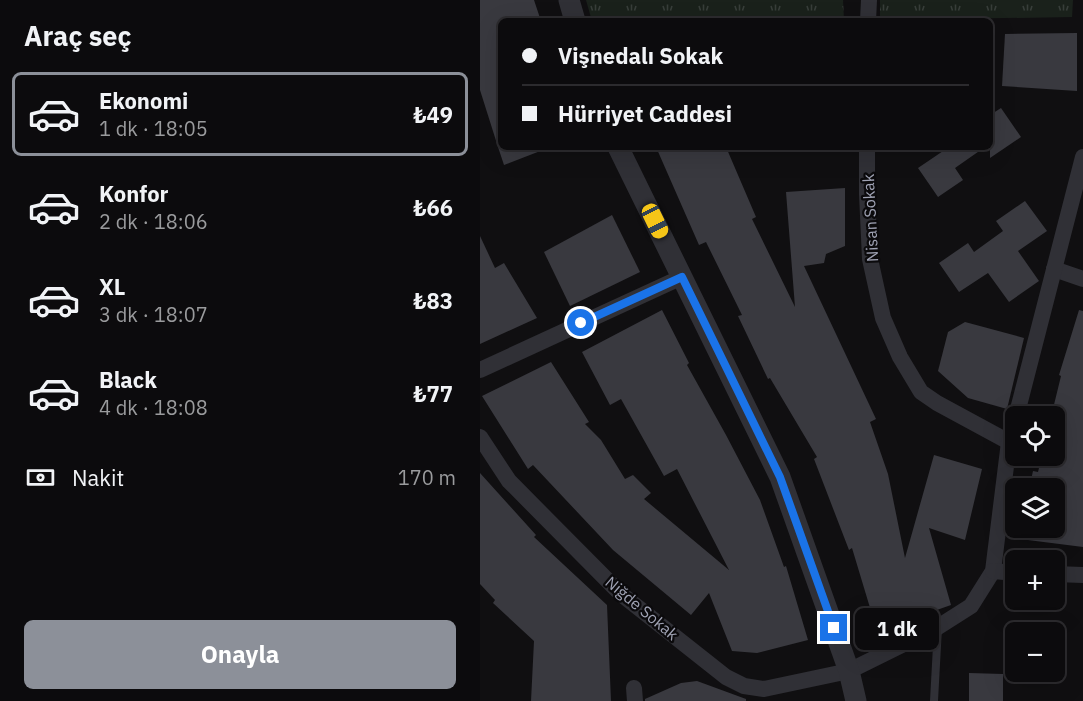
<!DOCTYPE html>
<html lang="tr">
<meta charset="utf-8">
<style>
body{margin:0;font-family:"IBM Plex Sans",sans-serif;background:#151416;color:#f1f3f6;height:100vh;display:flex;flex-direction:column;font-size:22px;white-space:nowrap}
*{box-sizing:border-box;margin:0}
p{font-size:20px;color:#9a9b9d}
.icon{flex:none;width:33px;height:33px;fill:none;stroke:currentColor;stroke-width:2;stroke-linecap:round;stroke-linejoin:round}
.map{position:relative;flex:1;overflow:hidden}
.sheet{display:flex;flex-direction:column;background:#0c0b0d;width:480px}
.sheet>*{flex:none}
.guide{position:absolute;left:18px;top:18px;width:495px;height:132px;border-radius:9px;box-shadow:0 6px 24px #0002,0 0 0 2px #2c2b2e;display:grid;align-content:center;height:132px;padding:0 24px;background:#0c0b0d}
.controls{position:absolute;left:525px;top:406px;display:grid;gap:12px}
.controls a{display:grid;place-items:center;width:60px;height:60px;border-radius:9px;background:#0c0b0d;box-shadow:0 6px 24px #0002,0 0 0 2px #2c2b2e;font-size:30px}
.end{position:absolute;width:27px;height:27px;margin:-14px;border:8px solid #1a73e8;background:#fff;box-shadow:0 0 0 3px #fff}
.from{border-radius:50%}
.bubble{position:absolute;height:42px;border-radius:9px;background:#0c0b0d;box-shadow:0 6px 24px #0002,0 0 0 2px #2c2b2e;font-size:20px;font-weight:700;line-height:42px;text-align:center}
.car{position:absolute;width:18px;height:36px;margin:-18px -9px;border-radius:8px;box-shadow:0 0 4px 2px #0007;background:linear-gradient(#f5c518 24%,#345 0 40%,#f5c518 0 76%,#345 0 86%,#f5c518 0)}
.guide b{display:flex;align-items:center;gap:21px;height:57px;font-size:22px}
.guide b+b{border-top:2px solid #2c2b2e}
.guide i{width:15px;height:15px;background:#f1f3f6}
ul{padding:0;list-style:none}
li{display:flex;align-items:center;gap:18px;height:84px;margin:0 12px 9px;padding:0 12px;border:3px solid transparent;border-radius:9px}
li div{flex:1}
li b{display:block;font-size:22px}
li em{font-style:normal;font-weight:700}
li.selected{border-color:#8c9099}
li>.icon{width:54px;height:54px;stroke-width:1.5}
h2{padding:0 24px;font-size:27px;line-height:72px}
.pay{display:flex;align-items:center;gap:15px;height:66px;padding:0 24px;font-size:22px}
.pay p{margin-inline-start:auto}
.button{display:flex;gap:12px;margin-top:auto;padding:12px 24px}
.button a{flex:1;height:69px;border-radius:9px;background:#8c9099;color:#fff;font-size:24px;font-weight:700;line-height:69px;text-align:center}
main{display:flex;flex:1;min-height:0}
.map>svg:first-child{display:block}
</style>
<main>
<section class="sheet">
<h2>Araç seç</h2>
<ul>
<li class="selected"><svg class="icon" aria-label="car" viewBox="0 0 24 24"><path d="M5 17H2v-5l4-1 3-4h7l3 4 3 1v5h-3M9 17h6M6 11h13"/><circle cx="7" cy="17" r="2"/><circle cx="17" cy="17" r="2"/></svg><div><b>Ekonomi</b><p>1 dk · 18:05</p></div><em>₺49</em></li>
<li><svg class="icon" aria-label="car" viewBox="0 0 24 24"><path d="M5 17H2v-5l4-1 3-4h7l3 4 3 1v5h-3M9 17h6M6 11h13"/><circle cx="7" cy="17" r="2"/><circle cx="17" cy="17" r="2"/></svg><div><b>Konfor</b><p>2 dk · 18:06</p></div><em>₺66</em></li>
<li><svg class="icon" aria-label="car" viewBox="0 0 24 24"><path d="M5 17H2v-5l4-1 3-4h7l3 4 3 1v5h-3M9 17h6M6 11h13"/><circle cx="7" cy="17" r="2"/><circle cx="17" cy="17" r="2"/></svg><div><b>XL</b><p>3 dk · 18:07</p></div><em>₺83</em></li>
<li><svg class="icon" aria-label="car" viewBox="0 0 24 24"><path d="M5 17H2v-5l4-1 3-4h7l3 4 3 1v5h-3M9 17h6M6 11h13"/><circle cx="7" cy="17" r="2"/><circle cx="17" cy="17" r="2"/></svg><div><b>Black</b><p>4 dk · 18:08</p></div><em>₺77</em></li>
</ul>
<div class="pay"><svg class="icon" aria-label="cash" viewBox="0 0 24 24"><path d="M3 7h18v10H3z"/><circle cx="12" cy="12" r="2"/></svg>Nakit<p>170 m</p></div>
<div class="button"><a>Onayla</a></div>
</section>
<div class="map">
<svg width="603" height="701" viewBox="0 0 603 701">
<defs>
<pattern id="park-tufts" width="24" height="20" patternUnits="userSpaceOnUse" patternTransform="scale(1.5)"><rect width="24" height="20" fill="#1a211b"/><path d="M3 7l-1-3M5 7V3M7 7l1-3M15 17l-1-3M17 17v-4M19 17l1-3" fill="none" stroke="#383e3a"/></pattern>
</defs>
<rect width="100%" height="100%" fill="#100f11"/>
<g fill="url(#park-tufts)">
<path d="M106,0H363L364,21H112Z"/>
<path d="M400,0H593L592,17L400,20Z"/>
</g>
<g fill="#39393f">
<path d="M0,0H54L61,21H21V146L18,147L0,90Z"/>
<path d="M597,33V91L522,86L525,34Z"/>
<path d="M521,108L541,137L510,158V115Z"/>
<path d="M18,147H68V148L24,165Z"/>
<path d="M176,147H246L276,217L272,219L315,307L306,192L365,188V246L346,254L344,263L324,266L396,419L390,422L408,474L425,558L454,455L502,469L485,540L449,528L471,605L397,631L372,548L369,550L334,459L337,457L290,378L288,379L258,316L262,315L226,242L219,245Z"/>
<path d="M469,147H505L475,168L483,180L458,197L438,168Z"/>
<path d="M545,201L567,231L538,251L559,281L529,302L508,273L479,292L459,263L488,243L494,252L523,231L516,221Z"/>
<path d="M132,215L160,272L90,306L64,252Z"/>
<path d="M0,236L15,268L24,263L57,318L0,344Z"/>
<path d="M182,310L209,363L207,365L246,435L280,500L304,567L306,566L328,640L277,653L252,651L229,593L211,615L133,550L53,465L48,469L2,396L71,362L109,422L105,424L121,440L145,479L153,475L171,493L164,499L249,570L197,469L184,476L141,399L130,405L102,352Z"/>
<path d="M599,310L603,311V547L532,538L533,528H574V489H549L553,471L558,472L562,456H574V417H571L581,376L579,375Z"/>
<path d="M485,322L544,338L527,409L488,398L458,371L468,332Z"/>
<path d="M0,473L56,535L54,537L127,605L131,701H51L54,641L13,603L15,600L0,584Z"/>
<path d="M489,673L523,674V701H489Z"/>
<path d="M217,681L266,699V701H165V699L201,683Z"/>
</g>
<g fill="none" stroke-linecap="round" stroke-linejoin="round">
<path stroke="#303036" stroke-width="8" d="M454,701L458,627"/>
<g stroke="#303036" stroke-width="16">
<path d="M388,21L389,0"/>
<path d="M387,147V194L390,259L403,318L420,357L441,392L457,403L529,442"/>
<path d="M574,269L603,279"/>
<path d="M0,370L202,277"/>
<path d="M536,417L603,157"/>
<path d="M0,437L29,481L141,594L246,677L264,686L284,689L369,671L458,627L491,606L513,571L529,442L536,418"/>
<path d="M513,571L536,573"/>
<path d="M574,574L603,575"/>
<path d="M154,688L155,701"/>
</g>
<g stroke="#303036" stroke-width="21">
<path d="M89,0L95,21"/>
<path d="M138,147L300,477L369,671L376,701"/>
</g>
</g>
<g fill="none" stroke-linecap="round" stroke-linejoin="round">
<path stroke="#1a73e8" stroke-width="8" d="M101,323L202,277L300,477L354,628"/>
</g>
<g text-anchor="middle" stroke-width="4.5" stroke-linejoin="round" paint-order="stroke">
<g font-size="16" fill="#9fa2b3" stroke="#0b0a0c">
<text transform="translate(390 218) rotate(-93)" y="6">Nisan Sokak</text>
<text transform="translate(162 608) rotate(40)" y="6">Niğde Sokak</text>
</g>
</g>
</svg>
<div class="controls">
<a><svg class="icon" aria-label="locate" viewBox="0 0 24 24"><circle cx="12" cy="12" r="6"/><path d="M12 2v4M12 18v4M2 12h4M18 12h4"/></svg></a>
<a><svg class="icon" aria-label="layers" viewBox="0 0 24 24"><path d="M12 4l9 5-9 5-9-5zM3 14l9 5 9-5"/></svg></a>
<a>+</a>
<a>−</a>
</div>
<i class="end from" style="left:101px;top:323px"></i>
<i class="end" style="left:354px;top:628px"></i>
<div class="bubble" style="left:375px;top:608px;width:84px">1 dk</div>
<i class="car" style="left:175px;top:221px;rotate:154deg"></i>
<div class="guide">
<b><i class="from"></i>Vişnedalı Sokak</b>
<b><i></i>Hürriyet Caddesi</b>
</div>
</div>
</main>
